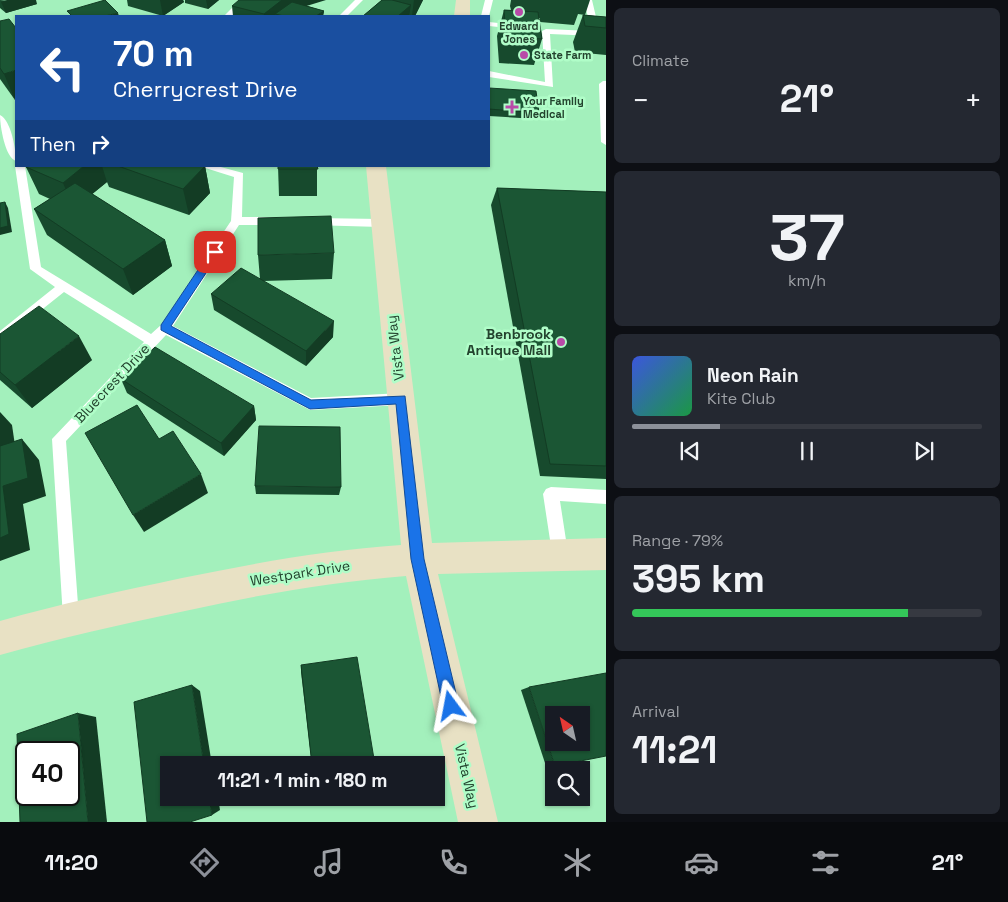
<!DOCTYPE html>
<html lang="en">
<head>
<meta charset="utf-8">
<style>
  :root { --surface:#171b24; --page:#242831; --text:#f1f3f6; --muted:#9ea1a6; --line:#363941; --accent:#8c9099 }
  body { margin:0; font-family:"Space Grotesk",sans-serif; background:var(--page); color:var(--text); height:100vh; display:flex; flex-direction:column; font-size:19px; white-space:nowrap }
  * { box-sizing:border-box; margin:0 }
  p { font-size:16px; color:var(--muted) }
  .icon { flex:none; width:28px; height:28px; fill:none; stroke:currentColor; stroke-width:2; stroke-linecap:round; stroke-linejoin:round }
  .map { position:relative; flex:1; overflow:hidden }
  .drawer { display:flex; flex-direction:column; gap:8px; padding:8px; background:#0d0f14; width:402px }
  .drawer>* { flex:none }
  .top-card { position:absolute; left:15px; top:15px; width:475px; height:152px; border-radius:0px; box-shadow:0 1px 4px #0004; background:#1a4fa0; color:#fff; overflow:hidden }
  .needle { width:32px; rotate:326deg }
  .controls { position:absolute; left:545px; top:706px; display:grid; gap:10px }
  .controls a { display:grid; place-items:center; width:45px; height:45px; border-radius:0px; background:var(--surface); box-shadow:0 1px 4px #0004; font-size:25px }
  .speed { position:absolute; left:15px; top:741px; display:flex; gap:10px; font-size:25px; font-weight:700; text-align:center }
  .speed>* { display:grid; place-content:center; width:65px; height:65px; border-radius:50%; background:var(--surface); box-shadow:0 1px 4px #0004; line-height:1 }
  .speed .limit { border:2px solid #111; border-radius:8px; background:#fff; color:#111 }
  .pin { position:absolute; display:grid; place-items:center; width:42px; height:42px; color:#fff; margin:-21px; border-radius:10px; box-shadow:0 2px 8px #0006 }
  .me { position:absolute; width:55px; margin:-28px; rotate:347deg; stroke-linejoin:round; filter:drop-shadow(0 0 4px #0008) }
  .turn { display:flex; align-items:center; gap:18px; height:105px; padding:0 15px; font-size:22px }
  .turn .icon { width:65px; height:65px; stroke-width:2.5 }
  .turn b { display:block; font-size:35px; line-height:42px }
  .then { display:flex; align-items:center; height:48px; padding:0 15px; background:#0003; gap:10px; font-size:19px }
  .big { font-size:38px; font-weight:700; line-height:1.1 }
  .drawer .tile { flex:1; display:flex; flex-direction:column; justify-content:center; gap:8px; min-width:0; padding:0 18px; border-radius:8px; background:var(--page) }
  .drawer .dial { align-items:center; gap:0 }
  .dial b { font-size:65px; line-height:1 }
  .song { display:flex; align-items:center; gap:15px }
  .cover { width:60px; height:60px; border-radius:8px; background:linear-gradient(135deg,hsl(230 70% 55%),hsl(140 70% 35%)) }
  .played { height:5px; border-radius:2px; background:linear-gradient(90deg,var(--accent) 25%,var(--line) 25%) }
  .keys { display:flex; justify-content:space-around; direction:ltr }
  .heat { display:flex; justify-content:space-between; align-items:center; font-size:28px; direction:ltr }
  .charge { height:8px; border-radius:4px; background:linear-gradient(90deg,#34c759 79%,var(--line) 0) }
  .trip { position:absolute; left:160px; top:756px; width:285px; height:50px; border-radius:0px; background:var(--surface); box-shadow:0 1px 4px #0004; font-weight:700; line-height:50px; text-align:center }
  .tab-bar { display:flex; height:80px; justify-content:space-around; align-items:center; background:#090b0e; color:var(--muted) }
  .tab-bar .icon { width:35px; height:35px }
  .tab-bar .current { color:var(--accent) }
  .tab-bar b { font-size:22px; color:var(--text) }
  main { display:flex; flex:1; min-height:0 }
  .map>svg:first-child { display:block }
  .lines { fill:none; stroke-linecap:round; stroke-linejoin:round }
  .lane { fill:#fff; fill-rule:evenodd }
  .secondary { fill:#e8e1c4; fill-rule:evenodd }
  .wall { fill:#174a2d }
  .shaded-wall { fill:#133c24 }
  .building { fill:#1b5634; stroke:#133c24; fill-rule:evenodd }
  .route { fill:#1a73e8; stroke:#114b97 }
  .poi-dot { fill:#b94aa8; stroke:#b0fdc8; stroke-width:2 }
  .labels { text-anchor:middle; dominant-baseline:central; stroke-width:5; stroke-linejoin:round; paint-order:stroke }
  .far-poi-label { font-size:11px; font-weight:bold; fill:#23432e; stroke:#b0fdc8; text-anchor:start }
  .poi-label { font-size:14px; font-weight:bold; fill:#23432e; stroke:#b0fdc8; text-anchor:end }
  .street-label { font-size:14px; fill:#23432e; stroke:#b0fdc8 }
</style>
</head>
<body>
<main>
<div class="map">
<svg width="606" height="822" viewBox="0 0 606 822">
  <rect width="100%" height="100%" fill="#a3f0bc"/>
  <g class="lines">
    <!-- lane -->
    <g class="lane">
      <polygon points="240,0 248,0 232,16 224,16"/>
      <polygon points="355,0 363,0 347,16 339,16"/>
      <polygon points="485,0 493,0 489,16 481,16"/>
      <polygon points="584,0 592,0 600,34 596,36 550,34 553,87 489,77 489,71 545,82 542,31 546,29 591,31"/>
      <polygon points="489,22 518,25 522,27 518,29 489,26"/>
      <polygon points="603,81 606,81 606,145 601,142 599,84"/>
      <path d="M0,115C11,120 16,150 16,161C5,158 0,126 0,115Z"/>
      <polygon points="16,164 16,166 25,166 41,267 151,334 161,325 231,221 234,177 199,166 217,166 243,173 242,217 275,217 280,221 275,225 239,225 173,326 311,398 401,393 406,395 408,399 406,403 401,405 310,410 166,335 66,441 79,618 77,624 71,626 65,624 63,618 52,439 144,342 64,292 0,343 0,331 55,287 30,269 15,166"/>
      <polygon points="314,218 381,219 386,223 381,227 310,225 310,219"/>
      <polygon points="551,487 606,490 606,504 560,501 568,553 566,559 560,561 554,559 552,553 543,494 546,489"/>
    </g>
    <!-- secondary -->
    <g class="secondary">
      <polygon points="456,0 470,0 470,16 454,16"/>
      <path d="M366,166H386L432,543L606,538V570L438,574L498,822H458L406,576C330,582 258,595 185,611C122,624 61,638 0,655V621C60,604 121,591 182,578C255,563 326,550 401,545Z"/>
    </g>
  </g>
  <!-- wall -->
  <g class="wall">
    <polygon points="0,0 37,4 6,13 0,8"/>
    <polygon points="127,0 183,0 184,2 163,16 128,6"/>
    <polygon points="185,0 219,0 208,9 185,3"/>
    <polygon points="382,0 423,0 415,16 363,16"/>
    <polygon points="511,0 590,0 585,15 578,14 574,25 540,22 540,18 539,18 542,39 534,65 499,63 497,36 504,10 511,10 510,6"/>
    <polygon points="232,6 307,6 324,11 323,16 233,16"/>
    <polygon points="583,15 606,17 606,55 575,52 573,42"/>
    <polygon points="0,21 15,100 0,79"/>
    <polygon points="489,88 539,113 537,119 489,116"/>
    <polygon points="28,166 205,166 210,193 189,215 109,187 107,182 92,194 165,240 172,266 133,295 47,235 34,209 50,199 39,194 26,167"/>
    <polygon points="278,166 317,166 317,196 279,196"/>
    <polygon points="497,188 606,192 606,479 540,476 491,205"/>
    <polygon points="334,253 332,279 263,281 333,337 306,366 214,310 211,294 260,279 258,255"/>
    <polygon points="0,334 92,360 32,408 0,380"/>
    <polygon points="121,379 254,406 256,420 224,456 127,393"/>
    <polygon points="255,486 341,487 339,495 256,494"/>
    <polygon points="301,665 375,765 312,765 301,672"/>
    <polygon points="529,687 555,766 546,766 521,690"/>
  </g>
  <!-- shaded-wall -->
  <g class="shaded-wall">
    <polygon points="7,0 36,0 37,4 6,13 1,2"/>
    <polygon points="160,0 183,0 184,2 163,16"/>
    <polygon points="206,0 219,0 208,9"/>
    <polygon points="277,0 326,0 287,12 275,14 275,16 264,16 264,14"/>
    <polygon points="414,0 423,0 415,16 412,16"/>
    <polygon points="411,5 409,16 398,16"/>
    <polygon points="324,11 323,16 316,16"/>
    <polygon points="118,13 119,16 105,16"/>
    <polygon points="16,70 16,100 15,100 4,74"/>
    <polygon points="84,166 102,166 107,182 74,209 63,183"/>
    <polygon points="205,166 210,193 189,215 183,189"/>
    <polygon points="5,202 8,208 12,232 0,235 0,228"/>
    <polygon points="165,240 172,266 133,295 123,269"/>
    <polygon points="334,321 333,337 306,366 306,351"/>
    <polygon points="79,336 92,360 32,408 15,385"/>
    <polygon points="254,406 256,420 224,456 221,443"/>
    <polygon points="0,412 12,425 18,466 0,447"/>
    <polygon points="22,439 39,460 46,496 23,504 30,550 0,561 0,538 3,486"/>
    <polygon points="201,474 208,493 144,532 133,515"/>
    <polygon points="192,685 200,691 212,765 204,765"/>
    <polygon points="78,713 96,717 107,822 88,822"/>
    <polygon points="209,798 218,798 220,810 212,815"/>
  </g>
  <!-- building -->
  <g class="building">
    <polygon points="105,0 118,13 105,16 72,16 67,11"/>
    <polygon points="239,0 282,0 264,14 232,6"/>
    <polygon points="382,0 392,0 411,5 398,16 363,16"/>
    <polygon points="292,2 324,11 316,16 284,16 275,14"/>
    <polygon points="504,10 538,12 542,39 506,36"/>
    <polygon points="583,15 606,17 606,28 585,26"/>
    <polygon points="9,19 16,28 16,70 4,74 0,68 0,21"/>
    <polygon points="489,88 536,91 539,113 489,109"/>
    <polygon points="28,166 84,166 63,183 26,167"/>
    <polygon points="118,166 205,166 183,189"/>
    <polygon points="278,166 317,166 318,169 278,169"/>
    <polygon points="75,183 165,240 123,269 34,209"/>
    <polygon points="497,188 606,192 606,466 550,464"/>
    <polygon points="5,202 8,226 0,228 0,203"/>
    <polygon points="331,216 334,253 258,255 258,218"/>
    <polygon points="241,268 334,321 306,351 211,294"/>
    <polygon points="39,306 79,336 15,385 0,372 0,334"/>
    <polygon points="155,347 254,406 221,443 121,379"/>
    <polygon points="137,405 159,439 173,431 201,474 133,515 85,433"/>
    <polygon points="259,426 340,427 341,487 255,486"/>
    <polygon points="22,439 28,478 3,486 9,534 0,538 0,446"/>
    <polygon points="357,657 375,765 312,765 301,665"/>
    <path d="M606,673V756L555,766L529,687ZM554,715H581V742H554Z"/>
    <polygon points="192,685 204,765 169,765 169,798 209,798 212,815 190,822 147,822 134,702"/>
    <path d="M78,713L88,822H20L17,734ZM26,752H69V795H26Z"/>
  </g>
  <!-- route -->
  <polygon class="route" points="215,248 220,252 171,326 311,400 405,396 424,559 459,706 456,711 451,713 446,711 443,706 411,559 396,404 310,409 161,330 161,325 212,249"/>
  <!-- markers -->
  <g class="poi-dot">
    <circle cx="519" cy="12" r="5"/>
    <circle cx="524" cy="55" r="5"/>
    <path d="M509.5 99.5h5v5h5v5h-5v5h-5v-5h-5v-5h5z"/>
    <circle cx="561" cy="342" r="5"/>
  </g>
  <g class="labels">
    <!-- far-poi labels -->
    <g class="far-poi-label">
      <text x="519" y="26" text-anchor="middle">Edward<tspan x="519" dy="13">Jones</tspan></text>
      <text x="534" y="55">State Farm</text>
      <text x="523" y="101">Your Family<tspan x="523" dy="13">Medical</tspan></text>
    </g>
    <!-- poi labels -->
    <g class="poi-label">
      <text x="551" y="334">Benbrook<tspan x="551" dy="16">Antique Mall</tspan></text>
    </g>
    <!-- street labels -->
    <g class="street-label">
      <text transform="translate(395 348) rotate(-97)">Vista Way</text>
      <text transform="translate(112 383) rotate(-47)">Bluecrest Drive</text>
      <text transform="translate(300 573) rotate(-9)">Westpark Drive</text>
      <text transform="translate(467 776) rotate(77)">Vista Way</text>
    </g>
  </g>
</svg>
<div class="controls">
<a><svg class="needle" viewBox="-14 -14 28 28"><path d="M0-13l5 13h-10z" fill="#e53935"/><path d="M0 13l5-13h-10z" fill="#9ea1a6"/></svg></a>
<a><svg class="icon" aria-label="search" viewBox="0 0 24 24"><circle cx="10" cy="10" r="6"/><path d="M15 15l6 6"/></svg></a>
</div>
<div class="speed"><div class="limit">40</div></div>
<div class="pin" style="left:215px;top:252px;background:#d93025"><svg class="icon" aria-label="arrive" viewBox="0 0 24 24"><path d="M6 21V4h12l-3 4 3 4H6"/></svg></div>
<svg class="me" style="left:451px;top:706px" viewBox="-20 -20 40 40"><path d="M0-17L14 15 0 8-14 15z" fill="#1a73e8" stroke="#fff" stroke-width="4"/></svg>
<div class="trip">11:21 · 1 min · 180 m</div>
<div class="top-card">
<div class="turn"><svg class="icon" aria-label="left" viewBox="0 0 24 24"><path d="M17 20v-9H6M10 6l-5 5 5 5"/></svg><div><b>70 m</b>Cherrycrest Drive</div></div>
<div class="then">Then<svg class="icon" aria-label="right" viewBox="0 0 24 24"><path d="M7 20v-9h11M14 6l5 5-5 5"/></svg></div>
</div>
</div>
<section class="drawer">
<div class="tile"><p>Climate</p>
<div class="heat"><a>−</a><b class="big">21°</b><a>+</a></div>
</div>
<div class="tile dial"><b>37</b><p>km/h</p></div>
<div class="tile">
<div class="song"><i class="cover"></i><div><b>Neon Rain</b><p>Kite Club</p></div></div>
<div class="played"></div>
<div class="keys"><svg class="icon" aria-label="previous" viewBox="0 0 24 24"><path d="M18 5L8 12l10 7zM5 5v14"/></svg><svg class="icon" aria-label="pause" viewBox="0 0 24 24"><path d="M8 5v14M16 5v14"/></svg><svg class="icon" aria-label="next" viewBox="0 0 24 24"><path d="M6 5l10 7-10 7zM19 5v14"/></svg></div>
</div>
<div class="tile"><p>Range · 79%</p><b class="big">395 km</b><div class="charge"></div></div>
<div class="tile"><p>Arrival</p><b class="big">11:21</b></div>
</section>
</main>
<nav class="tab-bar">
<b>11:20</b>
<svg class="icon current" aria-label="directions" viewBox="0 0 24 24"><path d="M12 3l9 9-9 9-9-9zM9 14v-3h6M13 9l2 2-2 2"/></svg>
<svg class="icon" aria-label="music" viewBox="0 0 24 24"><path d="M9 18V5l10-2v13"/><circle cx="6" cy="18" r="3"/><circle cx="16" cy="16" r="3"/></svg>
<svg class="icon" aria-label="phone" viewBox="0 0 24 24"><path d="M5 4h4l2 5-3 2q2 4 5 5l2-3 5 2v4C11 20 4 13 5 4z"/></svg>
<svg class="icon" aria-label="climate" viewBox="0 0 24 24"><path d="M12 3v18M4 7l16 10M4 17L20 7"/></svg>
<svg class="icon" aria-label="car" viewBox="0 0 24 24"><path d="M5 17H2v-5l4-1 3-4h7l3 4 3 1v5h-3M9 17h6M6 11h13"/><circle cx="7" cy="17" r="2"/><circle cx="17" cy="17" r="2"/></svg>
<svg class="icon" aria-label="filters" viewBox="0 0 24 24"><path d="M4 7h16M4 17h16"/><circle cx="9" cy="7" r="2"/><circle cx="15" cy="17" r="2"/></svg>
<b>21°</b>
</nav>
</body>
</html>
